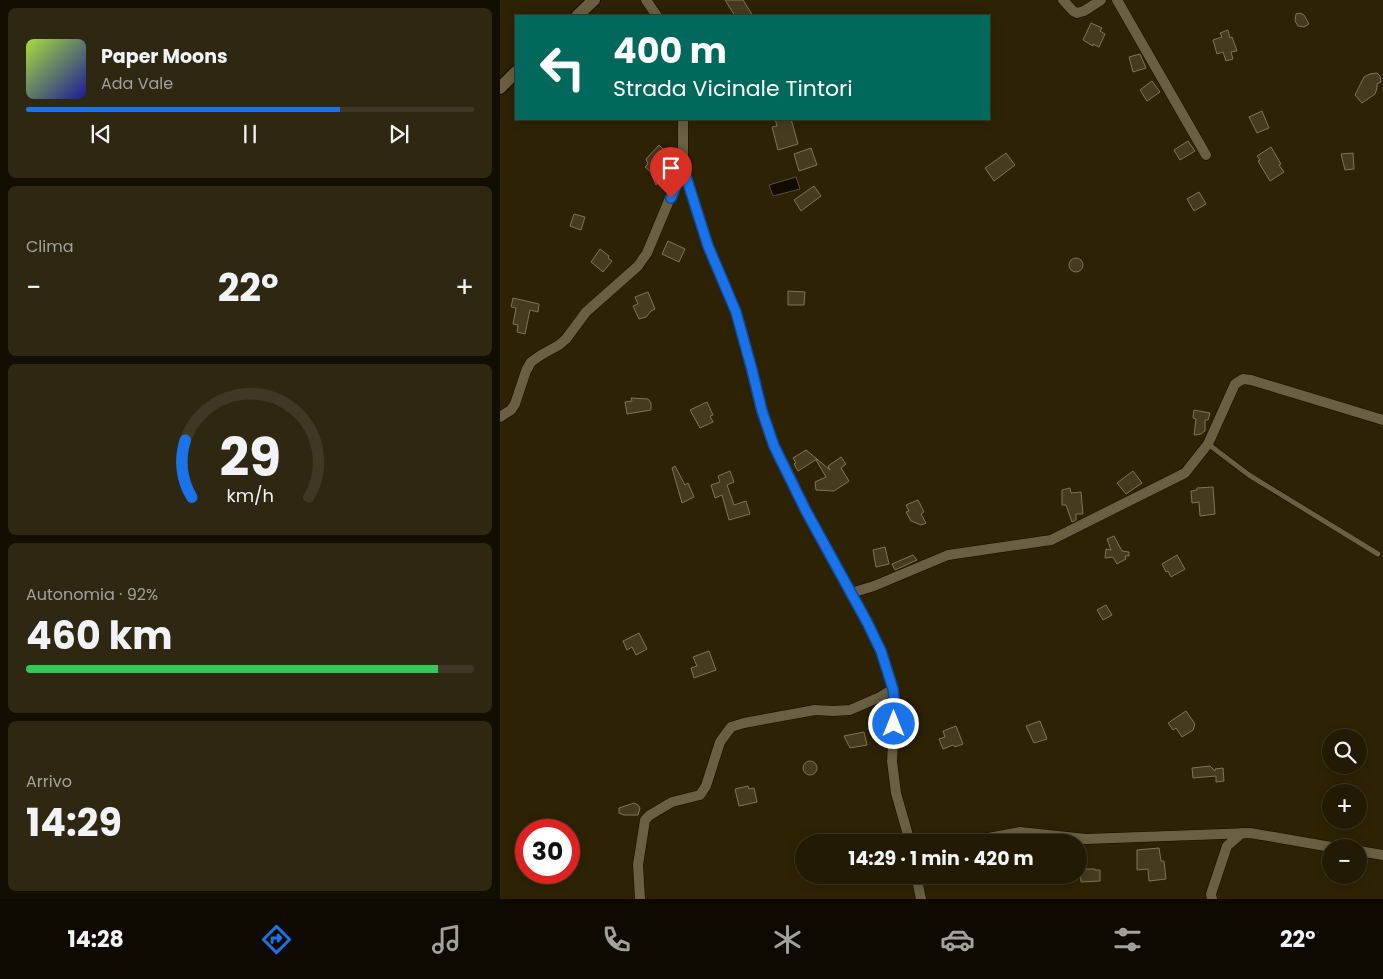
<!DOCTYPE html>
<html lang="it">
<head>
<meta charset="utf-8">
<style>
  :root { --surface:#221a03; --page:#2e2712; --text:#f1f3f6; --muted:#a2a19a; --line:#3f3825; --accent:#1a73e8 }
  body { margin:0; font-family:Poppins,sans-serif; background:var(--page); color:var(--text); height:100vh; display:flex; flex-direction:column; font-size:19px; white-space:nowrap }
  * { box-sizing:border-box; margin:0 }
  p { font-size:16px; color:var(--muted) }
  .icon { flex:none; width:28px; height:28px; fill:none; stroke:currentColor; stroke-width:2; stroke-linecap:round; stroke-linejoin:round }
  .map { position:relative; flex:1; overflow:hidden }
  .drawer { display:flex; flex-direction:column; gap:8px; padding:8px; background:#130e02; width:500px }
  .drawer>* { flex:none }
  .top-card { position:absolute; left:15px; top:15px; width:475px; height:105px; border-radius:0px; box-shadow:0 2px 12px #0003,0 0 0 1px var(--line); background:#00695c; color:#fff; overflow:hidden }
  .controls { position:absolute; left:822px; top:729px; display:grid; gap:10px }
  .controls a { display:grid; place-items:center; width:45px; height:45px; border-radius:50%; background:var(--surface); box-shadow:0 2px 12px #0003,0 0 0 1px var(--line); font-size:25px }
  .speed { position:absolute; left:15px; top:819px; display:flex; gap:10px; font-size:25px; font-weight:700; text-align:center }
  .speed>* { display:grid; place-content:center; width:65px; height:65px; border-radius:50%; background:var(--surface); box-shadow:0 2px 12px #0003,0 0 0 1px var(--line); line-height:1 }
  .speed .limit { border:8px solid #d22; background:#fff; color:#111 }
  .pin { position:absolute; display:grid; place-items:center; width:42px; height:42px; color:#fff; margin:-51px -21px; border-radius:50% 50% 50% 0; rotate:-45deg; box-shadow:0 0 5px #0007 }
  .pin .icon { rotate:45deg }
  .me { position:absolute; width:55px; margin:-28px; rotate:0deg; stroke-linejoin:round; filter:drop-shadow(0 0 4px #0008) }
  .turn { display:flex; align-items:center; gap:18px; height:105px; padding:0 15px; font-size:22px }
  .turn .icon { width:65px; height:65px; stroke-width:2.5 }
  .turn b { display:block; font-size:35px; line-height:42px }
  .big { font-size:38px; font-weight:700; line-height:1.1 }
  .drawer .card { flex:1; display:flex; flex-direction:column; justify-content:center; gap:8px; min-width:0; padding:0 18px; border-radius:8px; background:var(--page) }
  .drawer .dial { align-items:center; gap:0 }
  .dial svg { height:130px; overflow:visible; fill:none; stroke:var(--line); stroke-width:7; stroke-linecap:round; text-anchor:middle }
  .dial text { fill:var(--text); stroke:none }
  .song { display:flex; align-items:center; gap:15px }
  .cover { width:60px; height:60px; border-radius:8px; background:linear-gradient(135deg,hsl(80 70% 55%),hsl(240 70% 35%)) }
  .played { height:5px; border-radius:2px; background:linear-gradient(90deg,var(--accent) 70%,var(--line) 70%) }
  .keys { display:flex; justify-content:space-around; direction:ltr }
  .heat { display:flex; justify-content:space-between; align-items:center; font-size:28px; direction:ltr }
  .charge { height:8px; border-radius:4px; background:linear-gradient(90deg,#34c759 92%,var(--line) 0) }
  .trip { position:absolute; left:295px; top:834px; width:292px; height:50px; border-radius:25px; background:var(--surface); box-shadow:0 2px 12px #0003,0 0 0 1px var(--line); font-weight:700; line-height:50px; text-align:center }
  .menu { display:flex; height:80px; justify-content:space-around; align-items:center; background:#0e0a01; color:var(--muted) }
  .menu .icon { width:35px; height:35px }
  .menu .selected { color:var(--accent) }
  .menu b { font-size:22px; color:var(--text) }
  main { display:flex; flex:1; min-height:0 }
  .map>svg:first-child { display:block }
  .water { fill:#120b00; stroke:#564e42 }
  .building { fill:#463b1d; stroke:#807455 }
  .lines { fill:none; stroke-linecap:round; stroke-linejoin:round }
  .service-casing { stroke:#130b00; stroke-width:6 }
  .minor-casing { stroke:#130b00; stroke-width:11 }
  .secondary-casing { stroke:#130b00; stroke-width:14 }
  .service { stroke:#6a5f40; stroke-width:5 }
  .minor { stroke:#6a5f40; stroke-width:10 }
  .secondary { stroke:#6a5f40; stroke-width:12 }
  .route-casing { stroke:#114b97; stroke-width:12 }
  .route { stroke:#1a73e8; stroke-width:9 }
</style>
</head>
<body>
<main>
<section class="drawer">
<div class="card">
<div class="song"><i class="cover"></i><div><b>Paper Moons</b><p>Ada Vale</p></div></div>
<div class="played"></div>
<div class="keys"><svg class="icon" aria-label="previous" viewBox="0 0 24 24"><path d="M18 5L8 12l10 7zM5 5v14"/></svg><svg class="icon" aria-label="pause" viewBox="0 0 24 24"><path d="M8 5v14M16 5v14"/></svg><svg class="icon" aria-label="next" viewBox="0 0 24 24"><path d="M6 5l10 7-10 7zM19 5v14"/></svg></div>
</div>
<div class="card"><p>Clima</p>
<div class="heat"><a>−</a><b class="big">22°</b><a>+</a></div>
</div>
<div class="card dial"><svg viewBox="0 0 100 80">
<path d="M14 69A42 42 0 1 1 86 69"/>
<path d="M14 69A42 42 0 0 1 10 34" stroke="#1a73e8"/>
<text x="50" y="56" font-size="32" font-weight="700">29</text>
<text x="50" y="72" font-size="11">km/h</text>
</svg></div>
<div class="card"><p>Autonomia · 92%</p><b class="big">460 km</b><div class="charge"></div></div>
<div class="card"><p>Arrivo</p><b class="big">14:29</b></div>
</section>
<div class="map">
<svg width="883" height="899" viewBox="0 0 883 899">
  <rect width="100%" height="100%" fill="#2d2204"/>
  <!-- water -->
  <polygon class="water" points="296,177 300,189 273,196 269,185"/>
  <!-- building -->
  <g class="building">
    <polygon points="225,0 243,0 253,16 235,16"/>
    <polygon points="800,13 804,15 809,24 804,27 798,26 795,21 796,14"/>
    <polygon points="591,23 602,28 600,31 605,34 599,47 593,44 593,46 583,40"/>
    <polygon points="728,30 730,38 732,37 737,51 731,52 733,59 726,61 723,52 717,54 713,40 722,37 720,33"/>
    <polygon points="640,54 646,68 633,72 629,57"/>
    <polygon points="877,73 880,76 881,82 877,84 877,88 875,94 862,103 855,95 864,77 870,74"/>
    <polygon points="652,81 660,92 647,101 640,90"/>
    <polygon points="762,111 769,128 757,133 749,117"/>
    <polygon points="275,119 291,119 298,144 278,150 272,127 277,126"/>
    <polygon points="688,141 695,151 680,160 674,150"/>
    <polygon points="159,145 168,154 166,156 169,160 168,162 175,169 170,180 161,177 156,185 150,171 145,167 148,164 146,159"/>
    <polygon points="771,147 781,164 779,165 784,172 770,181 758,161 760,160 757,156"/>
    <polygon points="311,148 317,165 299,171 294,154"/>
    <polygon points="506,153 515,165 494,181 485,168"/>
    <polygon points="853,153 854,169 845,170 841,154"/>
    <polygon points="314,186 321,196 301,211 294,200"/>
    <polygon points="699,192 706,204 694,211 687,199"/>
    <polygon points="74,214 85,217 81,230 70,226"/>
    <polygon points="168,241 185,249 179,262 162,254"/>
    <polygon points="100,249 109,256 108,258 112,261 103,272 91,262"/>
    <circle cx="576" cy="265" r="7"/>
    <polygon points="288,291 305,292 304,305 288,305"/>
    <polygon points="148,292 155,309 151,311 146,317 139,319 133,306 138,304 135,297"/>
    <polygon points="13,298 39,304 38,312 30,310 25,334 17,332 18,325 13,324 16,308 11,307"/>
    <polygon points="131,398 148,399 151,403 151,410 127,414 125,402 132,401"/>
    <polygon points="207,402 213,415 210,416 213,422 200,428 190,410"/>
    <polygon points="694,410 710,413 708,420 705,420 705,431 701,434 694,435 696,419 693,418"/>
    <polygon points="306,450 317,459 298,471 294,464 296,463 293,458"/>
    <polygon points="341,457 346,464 341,468 349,481 334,491 316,490 315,482 326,477 316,460 317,459 330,470 328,466"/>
    <polygon points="175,466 185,485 188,483 194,497 182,503 172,468"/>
    <polygon points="230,471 234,482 227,485 234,505 246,501 250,514 229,520 222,495 215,498 211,485 220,482 218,476"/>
    <polygon points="633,471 642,483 626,494 617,483"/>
    <polygon points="713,487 715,514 700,516 699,502 692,503 691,491 697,490 697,488"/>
    <polygon points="570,488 571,493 581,492 583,514 576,514 576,520 572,522 566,505 562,505 562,490"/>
    <polygon points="418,500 424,512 421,514 426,523 421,525 411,521 406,512 409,511 406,505"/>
    <polygon points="614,536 622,551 629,552 629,556 625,556 626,559 617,564 613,557 605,558 606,549 611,550 607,539"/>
    <polygon points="385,547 389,564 376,567 373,550"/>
    <polygon points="413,555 417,560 395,570 392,564"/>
    <polygon points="677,555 685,569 671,577 668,571 666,572 662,564"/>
    <polygon points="606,605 612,615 603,620 597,610"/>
    <polygon points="139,633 147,649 136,655 132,647 127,650 123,641"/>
    <polygon points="209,651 216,670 194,678 191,668 197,666 193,657"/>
    <polygon points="686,711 695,724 693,730 682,737 676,728 673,730 668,723"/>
    <polygon points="540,721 547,739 534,743 526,726"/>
    <polygon points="456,726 463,744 455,747 453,745 443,749 439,739 445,737 443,731"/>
    <polygon points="364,732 367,745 350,748 344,736"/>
    <circle cx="310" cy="768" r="7"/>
    <polygon points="710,766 715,771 715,769 723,768 724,781 716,782 716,776 693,778 692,768"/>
    <polygon points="248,786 249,789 254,788 257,802 239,806 235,789"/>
    <polygon points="134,803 138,805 140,808 138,815 124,815 119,813 119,808"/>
    <polygon points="659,848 661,861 664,861 666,879 649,881 648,869 637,870 637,850"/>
    <polygon points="580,869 595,869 595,870 600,870 600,881 581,882"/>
  </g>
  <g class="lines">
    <defs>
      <polyline id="service" points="708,444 749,475 878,554"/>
      <g id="minor">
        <polyline points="146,0 157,16"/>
        <polyline points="563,0 573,11 577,13 584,11 601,0"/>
        <polyline points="617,0 706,155"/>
        <polyline points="183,119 183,167 208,246 236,313 252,370 262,411 274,446 306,511 360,608 381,651 393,689 395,706 392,761 396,793 410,842"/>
        <polyline points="0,417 11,410 15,404 26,371 31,362 41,355 59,345 66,339 86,312 138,266 147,253 183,167"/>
        <polyline points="351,593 374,586 448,555 551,540 685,473 708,444 735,384 743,379 751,380 883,420"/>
        <polyline points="410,842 472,841 520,832 586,839 750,833 837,848"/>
        <polyline points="859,851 883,855"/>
        <polyline points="416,875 421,899"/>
        <polyline points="140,899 138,865 145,820 150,815 172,802 200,795 206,786 220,742 231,727 244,723 315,710 333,711 350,710 380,697 393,689"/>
        <polyline points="712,899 711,894 727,846 742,833"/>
      </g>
      <g id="secondary">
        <polyline points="77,16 94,0"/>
        <polyline points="0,88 16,72"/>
      </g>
    </defs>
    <!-- service casing -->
    <use href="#service" class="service-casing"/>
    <!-- minor casing -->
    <use href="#minor" class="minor-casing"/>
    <!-- secondary casing -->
    <use href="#secondary" class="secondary-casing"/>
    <!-- service -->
    <use href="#service" class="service"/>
    <!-- minor -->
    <use href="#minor" class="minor"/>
    <!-- secondary -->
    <use href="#secondary" class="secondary"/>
  </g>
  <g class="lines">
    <defs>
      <polyline id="route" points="171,198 183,167 208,246 236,312 252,370 262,411 274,446 306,511 367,622 381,651 393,689 395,706 394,724"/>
    </defs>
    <!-- route casing -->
    <use href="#route" class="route-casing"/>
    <!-- route -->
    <use href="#route" class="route"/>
  </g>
</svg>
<div class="controls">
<a><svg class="icon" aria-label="search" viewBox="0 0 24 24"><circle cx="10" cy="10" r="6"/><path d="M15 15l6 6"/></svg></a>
<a>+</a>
<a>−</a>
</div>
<div class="speed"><div class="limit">30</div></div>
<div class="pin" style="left:171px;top:198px;background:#d93025"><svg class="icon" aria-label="arrive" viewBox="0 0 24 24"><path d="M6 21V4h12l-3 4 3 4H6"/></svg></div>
<svg class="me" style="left:394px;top:724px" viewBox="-20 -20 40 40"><circle r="17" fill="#1a73e8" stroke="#fff" stroke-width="3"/><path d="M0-11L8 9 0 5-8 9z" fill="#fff"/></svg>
<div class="trip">14:29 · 1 min · 420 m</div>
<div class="top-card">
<div class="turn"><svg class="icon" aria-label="left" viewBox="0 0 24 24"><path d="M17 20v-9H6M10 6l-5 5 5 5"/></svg><div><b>400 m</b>Strada Vicinale Tintori</div></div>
</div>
</div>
</main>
<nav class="menu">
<b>14:28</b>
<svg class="icon selected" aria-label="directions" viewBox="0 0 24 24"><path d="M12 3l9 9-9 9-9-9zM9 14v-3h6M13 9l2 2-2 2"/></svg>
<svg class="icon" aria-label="music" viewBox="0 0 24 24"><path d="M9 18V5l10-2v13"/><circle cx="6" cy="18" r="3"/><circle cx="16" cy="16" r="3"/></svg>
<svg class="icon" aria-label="phone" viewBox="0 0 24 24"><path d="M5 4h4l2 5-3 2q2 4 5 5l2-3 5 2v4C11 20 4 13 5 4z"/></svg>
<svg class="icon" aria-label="climate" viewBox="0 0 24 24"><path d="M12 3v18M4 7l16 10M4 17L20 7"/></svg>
<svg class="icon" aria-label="car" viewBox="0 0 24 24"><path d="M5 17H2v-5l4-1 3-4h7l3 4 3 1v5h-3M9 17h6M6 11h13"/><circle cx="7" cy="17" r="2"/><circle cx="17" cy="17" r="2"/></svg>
<svg class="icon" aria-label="filters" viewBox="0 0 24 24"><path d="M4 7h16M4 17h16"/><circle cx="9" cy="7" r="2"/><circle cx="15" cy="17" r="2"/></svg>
<b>22°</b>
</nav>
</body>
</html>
